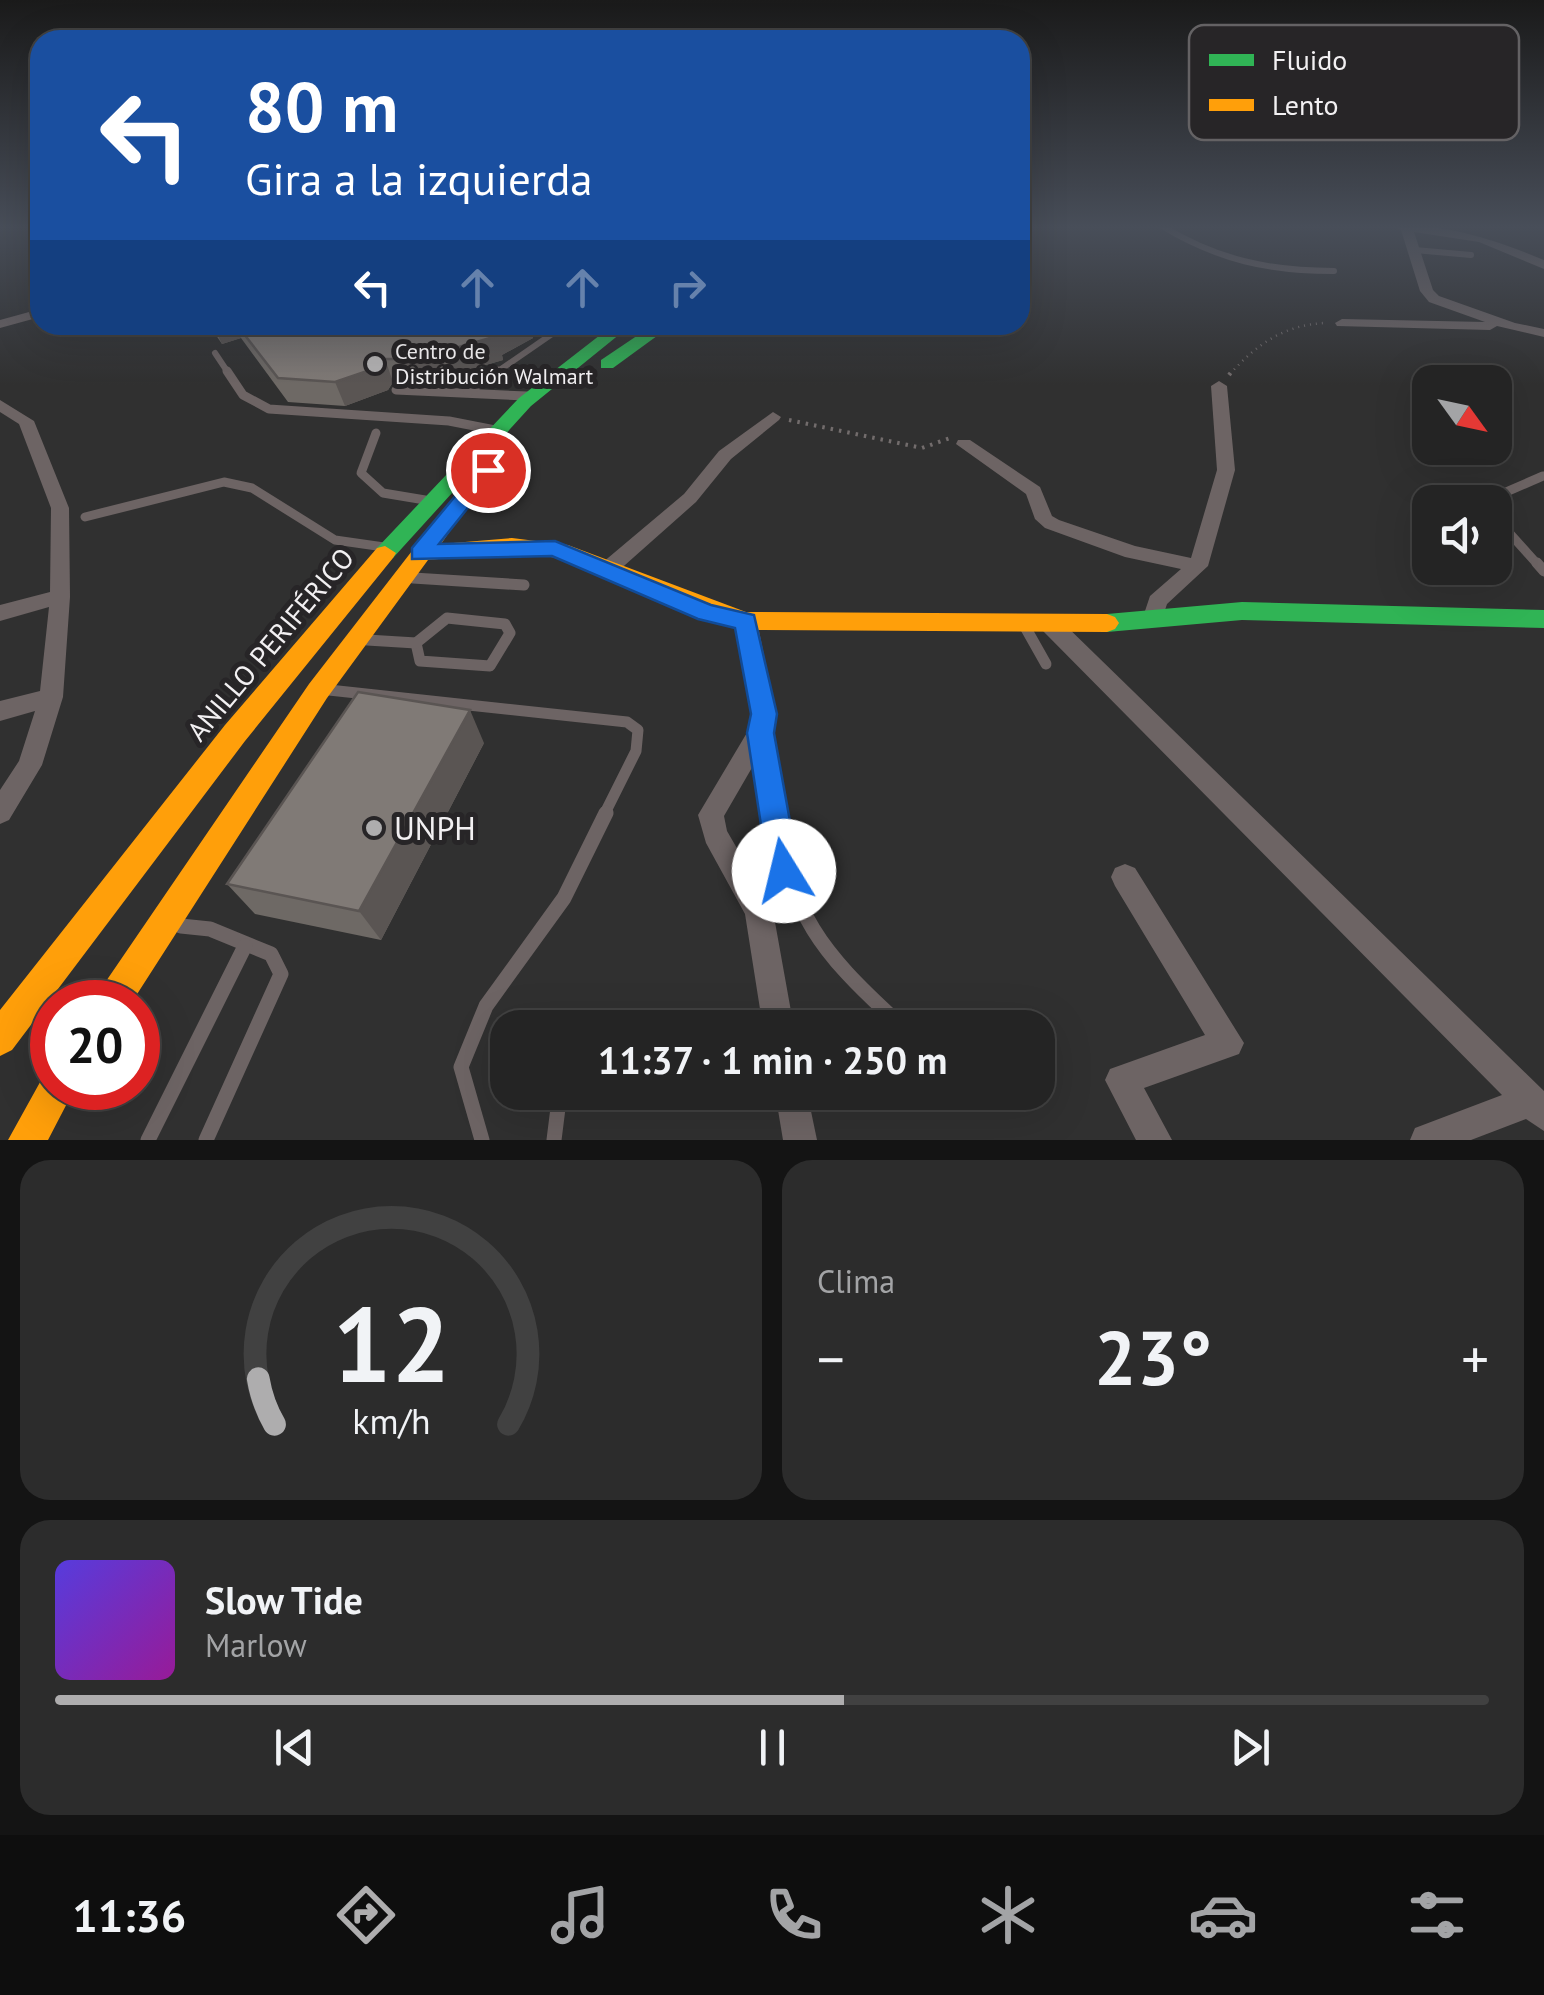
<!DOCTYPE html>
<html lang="es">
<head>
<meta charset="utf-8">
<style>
  :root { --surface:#242424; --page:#2c2c2c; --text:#f1f3f6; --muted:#a3a4a6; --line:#414141; --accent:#aeadae }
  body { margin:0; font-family:"PT Sans",sans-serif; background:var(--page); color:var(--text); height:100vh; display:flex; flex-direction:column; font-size:38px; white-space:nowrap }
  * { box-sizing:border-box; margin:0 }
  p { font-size:32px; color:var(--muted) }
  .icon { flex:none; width:55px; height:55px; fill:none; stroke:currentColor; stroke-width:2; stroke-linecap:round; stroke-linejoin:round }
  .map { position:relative; height:1140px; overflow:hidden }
  .drawer { display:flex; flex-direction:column; gap:20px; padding:20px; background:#141414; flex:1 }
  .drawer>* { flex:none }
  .guide { position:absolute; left:30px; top:30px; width:1000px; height:305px; border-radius:30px; box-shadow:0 10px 40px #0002,0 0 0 2px var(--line); background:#1a4fa0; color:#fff; overflow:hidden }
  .needle { width:65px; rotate:123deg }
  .fabs { position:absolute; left:1412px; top:365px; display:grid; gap:20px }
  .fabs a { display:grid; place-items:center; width:100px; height:100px; border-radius:20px; background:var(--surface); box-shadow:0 10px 40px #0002,0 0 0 2px var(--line); font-size:50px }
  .speed { position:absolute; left:30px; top:980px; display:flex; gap:20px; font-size:50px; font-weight:700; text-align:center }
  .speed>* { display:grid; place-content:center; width:130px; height:130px; border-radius:50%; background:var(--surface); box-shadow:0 10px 40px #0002,0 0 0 2px var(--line); line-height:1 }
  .speed .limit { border:15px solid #d22; background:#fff; color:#111 }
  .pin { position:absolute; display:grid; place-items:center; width:85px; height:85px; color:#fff; margin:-42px; border:5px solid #fff; border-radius:50%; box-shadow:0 2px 10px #0007 }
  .me { position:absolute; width:110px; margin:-55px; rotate:351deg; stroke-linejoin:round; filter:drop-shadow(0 0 8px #0008) }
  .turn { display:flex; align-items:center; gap:35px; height:210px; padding:0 50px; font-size:45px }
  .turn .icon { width:130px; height:130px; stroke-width:2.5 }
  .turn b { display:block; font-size:70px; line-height:85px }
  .lanes { display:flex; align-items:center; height:95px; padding:0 50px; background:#0003; justify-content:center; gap:50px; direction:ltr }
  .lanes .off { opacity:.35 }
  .big { font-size:75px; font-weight:700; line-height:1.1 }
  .drawer .widget { flex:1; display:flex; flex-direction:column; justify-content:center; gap:15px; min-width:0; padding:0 35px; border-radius:30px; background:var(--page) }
  .drawer .dial { align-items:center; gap:0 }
  .dial svg { height:260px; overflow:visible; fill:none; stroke:var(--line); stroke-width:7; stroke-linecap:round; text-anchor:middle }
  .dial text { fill:var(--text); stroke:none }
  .song { display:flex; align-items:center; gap:30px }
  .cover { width:120px; height:120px; border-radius:15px; background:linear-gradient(135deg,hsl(250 70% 55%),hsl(300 70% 35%)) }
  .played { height:10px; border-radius:5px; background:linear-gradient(90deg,var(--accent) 55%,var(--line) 55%) }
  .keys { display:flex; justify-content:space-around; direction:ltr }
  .heat { display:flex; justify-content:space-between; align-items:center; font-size:55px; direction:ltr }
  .drawer .tiles { flex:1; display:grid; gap:20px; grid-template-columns:1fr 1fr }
  .widget:last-child { grid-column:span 2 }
  .trip { position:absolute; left:490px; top:1010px; width:565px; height:100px; border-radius:30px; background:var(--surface); box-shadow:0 10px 40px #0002,0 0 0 2px var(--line); font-weight:700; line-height:100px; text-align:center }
  .menu { display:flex; height:160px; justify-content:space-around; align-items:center; background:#0e0e0e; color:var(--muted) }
  .menu .icon { width:70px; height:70px }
  .menu .on { color:var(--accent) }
  .menu b { font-size:45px; color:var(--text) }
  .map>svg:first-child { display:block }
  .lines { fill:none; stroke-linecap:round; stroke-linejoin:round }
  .path-far1 { stroke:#726c6c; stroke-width:2.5; stroke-dasharray:1 5; stroke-linecap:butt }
  .path { stroke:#726c6c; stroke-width:4; stroke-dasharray:2.5 6; stroke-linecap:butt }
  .lane-far3 { stroke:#6d6464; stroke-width:6 }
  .lane-far2 { stroke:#6d6464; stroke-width:9 }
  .lane-far1 { stroke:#6d6464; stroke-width:11 }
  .lane { stroke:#6d6464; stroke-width:15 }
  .street { fill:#6d6464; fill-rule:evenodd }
  .fast { fill:#30b455; fill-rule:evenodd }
  .slow { fill:#ff9f0a; fill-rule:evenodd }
  .wall { fill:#6e6965 }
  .shaded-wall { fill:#5a5553 }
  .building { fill:#807a76; stroke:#5a5553; stroke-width:2.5 }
  .route { fill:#1a73e8; stroke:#114b97; stroke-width:2.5 }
  .poi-dot { fill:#aeadae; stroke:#272527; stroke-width:4 }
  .labels { text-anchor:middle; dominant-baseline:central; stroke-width:10; stroke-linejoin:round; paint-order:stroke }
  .far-poi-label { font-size:22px; fill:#f2f0f2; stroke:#272527; text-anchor:start }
  .street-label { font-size:28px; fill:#f2f0f2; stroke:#272527 }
  .near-poi-label { font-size:32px; fill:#f2f0f2; stroke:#272527; text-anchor:start }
  .key { fill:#272527; stroke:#646264; stroke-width:2.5 }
  .key-label { font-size:28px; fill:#f2f0f2 }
</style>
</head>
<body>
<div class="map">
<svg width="1544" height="1140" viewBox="0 0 1544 1140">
  <rect width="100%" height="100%" fill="#303030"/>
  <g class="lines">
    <!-- path-far1 -->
    <path class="path-far1" d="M1230,374C1257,344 1284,325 1325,323"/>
    <!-- path -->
    <g class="path">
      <polyline points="1229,375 1232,371"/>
      <polyline points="789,420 922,448 950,438"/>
      <polyline points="302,593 337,556"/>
    </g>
    <!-- lane-far3 -->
    <g class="lane-far3">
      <path d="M1162,226C1218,260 1269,271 1334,271"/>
      <polyline points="1415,250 1471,255"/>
      <polyline points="215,353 229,374"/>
      <polyline points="494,374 565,325"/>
    </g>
    <!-- lane-far2 -->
    <g class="lane-far2">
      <polyline points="227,371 243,395 269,409 449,421 495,430"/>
      <polyline points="396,390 527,396"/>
      <polyline points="468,392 498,371"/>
      <polyline points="376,433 361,473 383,493 425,500"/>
      <polyline points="1469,489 1481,502"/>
      <polyline points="1483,502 1543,476"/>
      <polyline points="85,517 224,482 252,488 335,540 384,547"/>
      <polyline points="1495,517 1539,566"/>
    </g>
    <!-- lane-far1 -->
    <g class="lane-far1">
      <polyline points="1537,563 1544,571"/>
      <polyline points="413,578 524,585"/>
      <polygon points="447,618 505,624 510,633 490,666 420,661 416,643"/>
      <polyline points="1024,625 1046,664"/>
      <polyline points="367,640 416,643"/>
      <polyline points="329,690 627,722 638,730 636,751 604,815"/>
      <polyline points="762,739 776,815"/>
    </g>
    <!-- lane -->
    <g class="lane">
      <path d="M775,813C792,916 820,951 895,1020"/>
      <polyline points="181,926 210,929 271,954 281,974 206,1140"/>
      <polyline points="148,1140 245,946"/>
      <polyline points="482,1140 461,1067 486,1006 564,898 606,813"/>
      <polyline points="554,1140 560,1092"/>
    </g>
    <!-- street -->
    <g class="street">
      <path d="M1392,226C1449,224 1492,239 1544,260V269L1479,242L1414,232L1433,290L1439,296L1515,323L1544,329V337L1497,326L1490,330L1337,326L1335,323L1342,319L1485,322L1429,302L1420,291L1401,230Z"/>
      <polygon points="40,309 40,317 0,328 0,320"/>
      <polygon points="1219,381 1227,386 1235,470 1208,566 1167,604 1161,622 1147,622 1143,617 1150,596 1181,569 1125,557 1045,528 1035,519 1026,494 956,444 958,440 970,440 1040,487 1052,516 1059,520 1135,546 1191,558 1217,470 1211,386"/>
      <polygon points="0,400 34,421 69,508 70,597 63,697 42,765 9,820 0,824 0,790 19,761 35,711 0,721 0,701 40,691 49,607 0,621 0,605 50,592 51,508 19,424 0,412"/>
      <polygon points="773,412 781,417 779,420 731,459 696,502 616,573 602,573 599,568 602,563 684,494 719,451"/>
      <polygon points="746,613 754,615 757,621 776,714 768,740 724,816 727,831 773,911 794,1028 763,1028 745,914 706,843 698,815 748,731 752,714 735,621 738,615"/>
      <polygon points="1051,617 1059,619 1544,1091 1544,1131 1526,1119 1471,1140 1410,1140 1415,1128 1502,1095 1043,631 1040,625 1043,619"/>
      <polygon points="1125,864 1135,868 1244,1043 1239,1054 1144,1088 1172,1140 1136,1140 1105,1080 1110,1069 1205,1035 1115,886 1111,877 1115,868"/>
      <polygon points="775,1092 807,1092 817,1140 783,1140"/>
    </g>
    <!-- fast -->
    <g class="fast">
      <polygon points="613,325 631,325 531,406 393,558 377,558 374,553 377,548 519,398"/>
      <polygon points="653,325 672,325 613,368 601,368 601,360"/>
      <polygon points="1242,602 1544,610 1544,628 1242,620 1107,632 1099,629 1095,623 1099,617 1107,614"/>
    </g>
    <!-- slow -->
    <g class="slow">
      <polygon points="453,505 463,512 441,544 512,538 568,545 746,612 1107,614 1115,617 1119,623 1115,629 1107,632 746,630 686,610 566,559 512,552 428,560 327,698 132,1002 95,1002 100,990 309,684 446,507"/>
      <polygon points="385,546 396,553 393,558 245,741 12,1050 0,1056 0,1010 225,725 377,548"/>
      <polygon points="52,1072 52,1088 75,1088 48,1140 8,1140 44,1075"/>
    </g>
  </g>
  <!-- wall -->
  <g class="wall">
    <polygon points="209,325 327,325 329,327 532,334 533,338 502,355 503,360 451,375 446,369 409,382 393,382 388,390 345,406 288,402 241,338 222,344"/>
    <polygon points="484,743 381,940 255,914 227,884"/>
  </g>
  <!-- shaded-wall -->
  <g class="shaded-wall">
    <polygon points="213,325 235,325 241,338 222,344"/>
    <polygon points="510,325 552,325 532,334 533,338 502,355 503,360 451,375 445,351"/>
    <polygon points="439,346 446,369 409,382 401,359"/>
    <polygon points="385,359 393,382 388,390 345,406 335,382"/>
    <polygon points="470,710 484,743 381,940 359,911"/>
  </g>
  <!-- building -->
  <g class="building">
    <polygon points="237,325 327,325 329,327 337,325 510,325 494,333 497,336 445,351 439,346 401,359 385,359 379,367 335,382 278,378"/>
    <polygon points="358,692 470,710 359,911 227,884"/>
  </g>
  <!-- sky -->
  <linearGradient id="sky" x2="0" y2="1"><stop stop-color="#1a1a1a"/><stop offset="0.59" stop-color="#484e59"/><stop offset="1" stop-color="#484e59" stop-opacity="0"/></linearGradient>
  <rect width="1544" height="385" fill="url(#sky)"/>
  <!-- route -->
  <polygon class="route" points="488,463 498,470 439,544 555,541 711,605 754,615 777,714 774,733 799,871 795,882 784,886 773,882 768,871 747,733 751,714 735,628 698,619 552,556 412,559 412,548 481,465"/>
  <!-- markers -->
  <g class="poi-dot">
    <circle cx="375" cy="364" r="10"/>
    <circle cx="374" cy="828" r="10"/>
  </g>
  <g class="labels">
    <!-- far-poi labels -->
    <g class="far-poi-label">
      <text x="395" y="351">Centro de<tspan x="395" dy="25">Distribución Walmart</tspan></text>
    </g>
    <!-- street labels -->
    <g class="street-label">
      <text transform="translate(270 644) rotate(-50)">ANILLO PERIFÉRICO</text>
    </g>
    <!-- near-poi labels -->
    <g class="near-poi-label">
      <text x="394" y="828">UNPH</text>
    </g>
  </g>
  <!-- legend -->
  <rect x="1189" y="25" width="330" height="115" rx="15" class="key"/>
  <rect x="1209" y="54" width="45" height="12" fill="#30b455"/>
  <rect x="1209" y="99" width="45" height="12" fill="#ff9f0a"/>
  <g class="key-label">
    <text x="1272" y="70">Fluido</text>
    <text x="1272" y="115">Lento</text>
  </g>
</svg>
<div class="fabs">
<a><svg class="needle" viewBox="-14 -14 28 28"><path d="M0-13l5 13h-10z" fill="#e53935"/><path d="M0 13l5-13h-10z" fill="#a3a4a6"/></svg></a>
<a><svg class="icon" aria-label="sound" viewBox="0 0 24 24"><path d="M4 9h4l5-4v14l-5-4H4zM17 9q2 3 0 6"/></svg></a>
</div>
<div class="speed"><div class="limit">20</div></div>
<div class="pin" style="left:488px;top:470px;background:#d93025"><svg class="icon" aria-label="arrive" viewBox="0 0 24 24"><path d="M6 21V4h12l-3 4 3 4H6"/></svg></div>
<svg class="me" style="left:784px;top:871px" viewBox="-20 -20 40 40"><circle r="19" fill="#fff"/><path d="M0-13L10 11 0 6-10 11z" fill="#1a73e8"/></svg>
<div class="trip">11:37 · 1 min · 250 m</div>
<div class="guide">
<div class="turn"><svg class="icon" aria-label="left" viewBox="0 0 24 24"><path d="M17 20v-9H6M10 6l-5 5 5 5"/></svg><div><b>80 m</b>Gira a la izquierda</div></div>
<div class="lanes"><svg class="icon" aria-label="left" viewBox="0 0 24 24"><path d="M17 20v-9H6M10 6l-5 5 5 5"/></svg><svg class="icon off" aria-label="ahead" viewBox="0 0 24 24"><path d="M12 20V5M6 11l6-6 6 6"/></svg><svg class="icon off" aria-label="ahead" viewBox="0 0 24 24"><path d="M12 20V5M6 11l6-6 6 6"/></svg><svg class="icon off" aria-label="right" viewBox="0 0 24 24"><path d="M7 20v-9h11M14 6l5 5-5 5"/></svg></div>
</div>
</div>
<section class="drawer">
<div class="tiles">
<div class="widget dial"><svg viewBox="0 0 100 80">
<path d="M14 69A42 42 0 1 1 86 69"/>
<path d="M14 69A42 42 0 0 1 9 55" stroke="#aeadae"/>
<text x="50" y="56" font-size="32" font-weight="700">12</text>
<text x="50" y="72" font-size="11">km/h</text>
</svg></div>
<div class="widget"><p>Clima</p>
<div class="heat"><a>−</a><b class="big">23°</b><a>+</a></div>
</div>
<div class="widget">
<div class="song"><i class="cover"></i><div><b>Slow Tide</b><p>Marlow</p></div></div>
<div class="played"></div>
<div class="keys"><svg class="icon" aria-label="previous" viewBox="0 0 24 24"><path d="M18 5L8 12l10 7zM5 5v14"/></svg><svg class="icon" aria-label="pause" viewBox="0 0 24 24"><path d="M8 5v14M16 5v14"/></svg><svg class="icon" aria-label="next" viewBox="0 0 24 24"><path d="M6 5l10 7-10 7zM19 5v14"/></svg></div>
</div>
</div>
</section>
<nav class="menu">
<b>11:36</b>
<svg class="icon on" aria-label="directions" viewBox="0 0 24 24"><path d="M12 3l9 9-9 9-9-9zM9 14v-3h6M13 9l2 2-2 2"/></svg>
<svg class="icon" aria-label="music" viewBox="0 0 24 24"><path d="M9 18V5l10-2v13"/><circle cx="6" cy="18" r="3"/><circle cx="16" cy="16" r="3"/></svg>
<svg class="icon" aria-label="phone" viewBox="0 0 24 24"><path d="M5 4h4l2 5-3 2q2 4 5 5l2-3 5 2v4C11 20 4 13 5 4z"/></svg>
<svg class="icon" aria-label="climate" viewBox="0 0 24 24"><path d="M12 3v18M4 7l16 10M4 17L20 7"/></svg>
<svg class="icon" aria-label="car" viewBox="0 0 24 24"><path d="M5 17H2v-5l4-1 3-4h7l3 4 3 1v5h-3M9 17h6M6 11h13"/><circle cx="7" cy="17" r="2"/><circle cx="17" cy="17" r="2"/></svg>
<svg class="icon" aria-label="filters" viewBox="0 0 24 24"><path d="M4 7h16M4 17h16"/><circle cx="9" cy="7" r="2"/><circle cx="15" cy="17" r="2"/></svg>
</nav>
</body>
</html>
